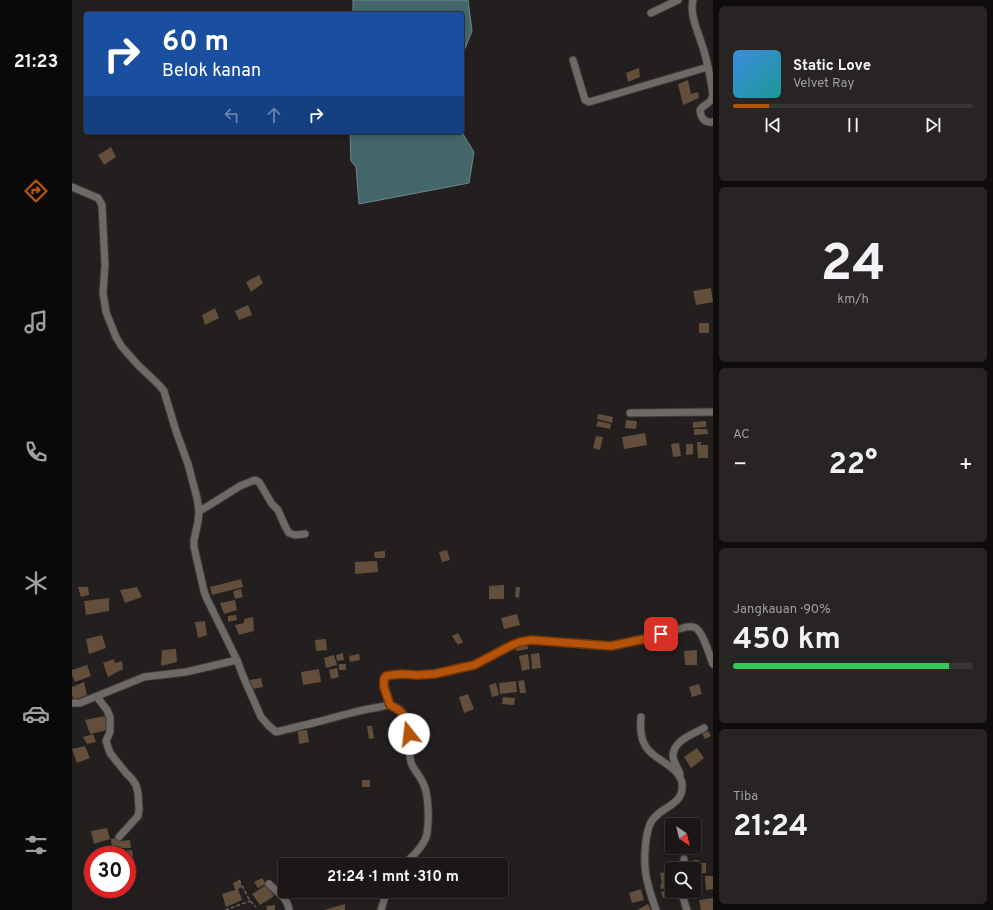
<!DOCTYPE html>
<html lang="id">
<head>
<meta charset="utf-8">
<style>
  :root { --surface:#1a1716; --page:#272423; --text:#f1f3f6; --muted:#9f9fa1; --line:#383635; --accent:#b45309 }
  body { margin:0; font-family:Overpass,sans-serif; background:var(--page); color:var(--text); height:100vh; display:flex; flex-direction:column; font-size:15px; white-space:nowrap }
  * { box-sizing:border-box; margin:0 }
  p { font-size:13px; color:var(--muted) }
  .icon { flex:none; width:22px; height:22px; fill:none; stroke:currentColor; stroke-width:2; stroke-linecap:round; stroke-linejoin:round }
  .map { position:relative; flex:1; overflow:hidden }
  .drawer { display:flex; flex-direction:column; gap:6px; padding:6px; background:#0e0d0c; width:280px }
  .drawer>* { flex:none }
  .hud { position:absolute; left:12px; top:12px; width:380px; height:122px; border-radius:4px; box-shadow:0 2px 6px #0003,0 0 0 1px var(--line); background:#1a4fa0; color:#fff; overflow:hidden }
  .needle { width:26px; rotate:145deg }
  .fabs { position:absolute; left:593px; top:818px; display:grid; gap:8px }
  .fabs a { display:grid; place-items:center; width:36px; height:36px; border-radius:4px; background:var(--surface); box-shadow:0 2px 6px #0003,0 0 0 1px var(--line); font-size:20px }
  .speed { position:absolute; left:12px; top:846px; display:flex; gap:8px; font-size:20px; font-weight:700; text-align:center }
  .speed>* { display:grid; place-content:center; width:52px; height:52px; border-radius:50%; background:var(--surface); box-shadow:0 2px 6px #0003,0 0 0 1px var(--line); line-height:1 }
  .speed .limit { border:6px solid #d22; background:#fff; color:#111 }
  .pin { position:absolute; display:grid; place-items:center; width:34px; height:34px; color:#fff; margin:-17px; border-radius:8px; box-shadow:0 2px 6px #0006 }
  .me { position:absolute; width:44px; margin:-22px; rotate:344deg; stroke-linejoin:round; filter:drop-shadow(0 0 3px #0008) }
  .turn { display:flex; align-items:center; gap:14px; height:84px; padding:0 12px; font-size:18px }
  .turn .icon { width:52px; height:52px; stroke-width:2.5 }
  .turn b { display:block; font-size:28px; line-height:34px }
  .lanes { display:flex; align-items:center; height:38px; padding:0 12px; background:#0003; justify-content:center; gap:20px; direction:ltr }
  .lanes .off { opacity:.35 }
  .big { font-size:30px; font-weight:700; line-height:1.1 }
  .drawer .tile { flex:1; display:flex; flex-direction:column; justify-content:center; gap:6px; min-width:0; padding:0 14px; border-radius:6px; background:var(--page) }
  .drawer .dial { align-items:center; gap:0 }
  .dial b { font-size:52px; line-height:1 }
  .song { display:flex; align-items:center; gap:12px }
  .cover { width:48px; height:48px; border-radius:6px; background:linear-gradient(135deg,hsl(210 70% 55%),hsl(180 70% 35%)) }
  .played { height:4px; border-radius:2px; background:linear-gradient(90deg,var(--accent) 15%,var(--line) 15%) }
  .keys { display:flex; justify-content:space-around; direction:ltr }
  .heat { display:flex; justify-content:space-between; align-items:center; font-size:22px; direction:ltr }
  .charge { height:6px; border-radius:3px; background:linear-gradient(90deg,#34c759 90%,var(--line) 0) }
  .trip { position:absolute; left:206px; top:858px; width:230px; height:40px; border-radius:4px; background:var(--surface); box-shadow:0 2px 6px #0003,0 0 0 1px var(--line); font-weight:700; line-height:40px; text-align:center }
  main { display:flex; flex:1; min-height:0 }
  .tabs { display:flex; flex-direction:column; width:72px; justify-content:space-around; align-items:center; background:#0a0909; color:var(--muted) }
  .tabs .icon { width:28px; height:28px }
  .tabs .selected { color:var(--accent) }
  .tabs b { font-size:18px; color:var(--text) }
  .map>svg:first-child { display:block }
  .water { fill:#42666a; stroke:#6e8689 }
  .building { fill:#624e3a }
  .lines { fill:none; stroke-linecap:round; stroke-linejoin:round }
  .street-casing { stroke:#3b3938; stroke-width:9 }
  .path { stroke:#646160; stroke-width:1.5; stroke-dasharray:4 2; stroke-linecap:butt }
  .street { stroke:#6c6967; stroke-width:7 }
  .route-casing { stroke:#753606; stroke-width:10 }
  .route { stroke:#b45309; stroke-width:7 }
</style>
</head>
<body>
<main>
<nav class="tabs">
<b>21:23</b>
<svg class="icon selected" aria-label="directions" viewBox="0 0 24 24"><path d="M12 3l9 9-9 9-9-9zM9 14v-3h6M13 9l2 2-2 2"/></svg>
<svg class="icon" aria-label="music" viewBox="0 0 24 24"><path d="M9 18V5l10-2v13"/><circle cx="6" cy="18" r="3"/><circle cx="16" cy="16" r="3"/></svg>
<svg class="icon" aria-label="phone" viewBox="0 0 24 24"><path d="M5 4h4l2 5-3 2q2 4 5 5l2-3 5 2v4C11 20 4 13 5 4z"/></svg>
<svg class="icon" aria-label="climate" viewBox="0 0 24 24"><path d="M12 3v18M4 7l16 10M4 17L20 7"/></svg>
<svg class="icon" aria-label="car" viewBox="0 0 24 24"><path d="M5 17H2v-5l4-1 3-4h7l3 4 3 1v5h-3M9 17h6M6 11h13"/><circle cx="7" cy="17" r="2"/><circle cx="17" cy="17" r="2"/></svg>
<svg class="icon" aria-label="filters" viewBox="0 0 24 24"><path d="M4 7h16M4 17h16"/><circle cx="9" cy="7" r="2"/><circle cx="15" cy="17" r="2"/></svg>
</nav>
<div class="map">
<svg width="641" height="910" viewBox="0 0 641 910">
  <rect width="100%" height="100%" fill="#221f1e"/>
  <!-- water -->
  <g class="water">
    <polygon points="281,0 396,0 400,31 390,56 390,14 281,14"/>
    <polygon points="390,104 392,114 391,134 402,152 397,183 287,204 284,167 279,161 278,132 390,132"/>
  </g>
  <!-- building -->
  <g class="building">
    <polygon points="567,68 568,77 556,82 554,73"/>
    <polygon points="616,80 619,94 626,92 627,98 611,105 606,84"/>
    <polygon points="39,147 44,157 32,165 26,155"/>
    <polygon points="187,275 191,283 179,292 174,282"/>
    <polygon points="639,288 641,302 624,305 621,291"/>
    <polygon points="176,305 180,315 167,320 163,311"/>
    <polygon points="143,308 147,318 133,325 130,315"/>
    <rect x="627" y="323" width="10" height="10"/>
    <polygon points="526,414 541,417 540,423 525,419"/>
    <polygon points="554,420 565,421 564,429 553,428"/>
    <polygon points="526,421 539,424 538,429 524,426"/>
    <polygon points="634,421 634,427 621,428 621,422"/>
    <polygon points="622,429 635,429 636,434 622,435"/>
    <polygon points="573,433 575,445 552,449 550,437"/>
    <polygon points="524,436 531,437 528,450 521,448"/>
    <polygon points="625,442 629,442 629,445 636,445 636,458 626,458"/>
    <polygon points="607,443 609,456 601,457 599,444"/>
    <polygon points="614,444 621,444 621,454 614,455"/>
    <polygon points="375,550 378,560 370,562 367,552"/>
    <polygon points="313,551 313,558 303,558 302,552"/>
    <polygon points="305,561 306,572 283,574 283,562"/>
    <polygon points="169,579 171,587 140,595 138,587"/>
    <polygon points="432,585 432,599 417,599 417,586"/>
    <polygon points="6,587 16,587 17,595 9,597"/>
    <polygon points="65,587 70,597 53,603 48,590"/>
    <polygon points="444,587 448,587 447,598 443,597"/>
    <polygon points="169,589 171,597 163,599 161,591"/>
    <polygon points="37,598 37,611 14,615 12,601"/>
    <polygon points="163,600 165,610 152,614 148,603"/>
    <polygon points="445,614 448,625 432,629 429,618"/>
    <polygon points="164,615 165,620 156,622 156,616"/>
    <polygon points="181,617 182,631 167,635 163,625 172,623 172,619"/>
    <polygon points="133,621 135,635 126,638 123,622"/>
    <polygon points="386,633 391,642 386,645 380,636"/>
    <polygon points="30,635 34,648 17,654 14,639"/>
    <polygon points="254,639 255,650 244,651 243,640"/>
    <polygon points="455,643 456,649 444,651 444,644"/>
    <polygon points="104,649 105,662 89,666 90,650"/>
    <polygon points="625,650 625,665 613,665 612,651"/>
    <polygon points="271,653 272,660 265,661 264,655"/>
    <polygon points="467,653 469,668 460,669 459,654"/>
    <polygon points="287,654 288,660 278,662 277,656"/>
    <polygon points="456,654 458,669 450,671 447,656"/>
    <polygon points="262,655 265,665 254,668 252,658"/>
    <polygon points="42,659 43,663 50,661 51,669 36,677 31,663"/>
    <rect x="267" y="664" width="7" height="6"/>
    <polygon points="15,665 19,676 3,682 0,675 0,670"/>
    <polygon points="265,668 267,677 259,679 257,670"/>
    <polygon points="247,669 249,682 231,685 229,672"/>
    <polygon points="189,678 191,687 180,689 178,680"/>
    <polygon points="452,680 454,693 448,693 446,681"/>
    <polygon points="444,681 445,692 428,694 427,683"/>
    <polygon points="12,682 15,695 2,700 0,695 0,687"/>
    <polygon points="424,683 427,695 420,697 417,685"/>
    <polygon points="627,684 630,694 620,697 617,687"/>
    <polygon points="396,694 402,709 392,713 387,697"/>
    <polygon points="431,697 443,698 442,705 430,704"/>
    <polygon points="33,716 36,730 18,734 13,720"/>
    <polygon points="295,726 300,726 302,738 297,739"/>
    <polygon points="235,730 237,742 227,744 226,731"/>
    <polygon points="636,731 639,736 633,739 630,734"/>
    <polygon points="21,734 24,742 15,744 11,737"/>
    <polygon points="13,746 18,758 5,763 0,749"/>
    <polygon points="625,748 632,758 619,768 612,757"/>
    <rect x="290" y="780" width="8" height="7"/>
    <polygon points="35,828 38,839 22,844 19,831"/>
    <polygon points="47,837 48,841 58,840 59,848 40,848 39,839"/>
    <polygon points="60,850 61,857 55,857 55,855 51,855 51,851"/>
    <polygon points="55,859 58,859 59,872 55,872"/>
    <polygon points="622,860 627,860 627,863 634,863 634,873 622,873"/>
    <polygon points="595,872 598,888 589,889 588,885 590,884 588,873"/>
    <polygon points="622,875 624,875 624,879 629,879 630,890 622,891"/>
    <polygon points="633,876 641,876 641,889 634,890"/>
    <polygon points="190,878 194,884 186,888 182,882"/>
    <polygon points="167,880 170,887 166,889 170,900 154,907 150,894 163,890 161,883"/>
    <polygon points="194,885 202,896 188,905 180,894"/>
    <polygon points="600,888 600,891 602,891 603,894 591,898 589,892"/>
    <polygon points="569,889 572,900 560,903 557,893"/>
    <polygon points="641,898 641,910 629,910 627,900"/>
    <polygon points="273,904 273,910 252,910"/>
    <polygon points="576,904 579,910 565,910"/>
    <polygon points="203,905 203,910 195,910 194,906"/>
  </g>
  <g class="lines">
    <defs>
      <g id="street">
        <path d="M621,0C617,16 628,36 632,51C636,65 639,80 641,95C639,105 632,103 628,110C629,118 632,123 641,122"/>
        <polyline points="579,13 606,0"/>
        <polyline points="501,60 513,100 517,102 636,67"/>
        <path d="M0,187L26,198L30,205L33,265L31,293L34,312L44,337L50,347L66,365L87,385L92,391L94,398L104,431L116,464L125,498L127,511L126,522L122,540V547L132,591L135,599L165,660L171,676L189,717L196,725L204,732C219,728 234,725 249,721C268,716 287,710 308,707C311,706 316,705 320,706C343,712 334,744 339,762C341,770 348,775 351,783C357,794 357,821 355,834C352,847 340,856 332,865"/>
        <polyline points="558,413 641,412"/>
        <polyline points="127,511 136,506 168,486 183,480 187,482 200,504 206,510 213,526 217,533 223,535 233,534"/>
        <polyline points="25,697 35,710 38,717 38,732 34,741 38,753 54,773 60,779 64,785 66,793 67,810 66,816 47,837"/>
        <polyline points="0,703 8,703 72,677 114,672 165,660"/>
        <path d="M318,705L312,687V679L314,676L330,674L346,675L362,674L402,665L439,646L448,642L459,640L539,646L577,638L614,627C617,627 621,626 624,628C632,634 637,655 641,664"/>
        <path d="M569,717C568,727 568,738 574,747C582,760 607,766 610,783C613,807 586,806 578,824C572,839 571,868 576,884C578,893 581,901 584,910"/>
        <path d="M608,774C606,768 602,763 601,757C600,741 621,734 632,728"/>
        <polyline points="611,869 612,859"/>
        <path d="M197,884C205,892 216,898 217,910"/>
        <polyline points="609,891 615,910"/>
        <polyline points="309,910 315,891"/>
      </g>
    </defs>
    <!-- street casing -->
    <use href="#street" class="street-casing"/>
    <!-- path -->
    <g class="path">
      <polyline points="167,880 178,901 184,907"/>
      <polyline points="153,910 178,901"/>
    </g>
    <!-- street -->
    <use href="#street" class="street"/>
  </g>
  <g class="lines">
    <defs>
      <path id="route" d="M337,734C335,718 333,712 318,705L312,687V679L314,676L320,675L330,674L346,675L362,674L402,665L438,646L448,642L459,640L539,646L577,638L589,634"/>
    </defs>
    <!-- route casing -->
    <use href="#route" class="route-casing"/>
    <!-- route -->
    <use href="#route" class="route"/>
  </g>
</svg>
<div class="fabs">
<a><svg class="needle" viewBox="-14 -14 28 28"><path d="M0-13l5 13h-10z" fill="#e53935"/><path d="M0 13l5-13h-10z" fill="#9f9fa1"/></svg></a>
<a><svg class="icon" aria-label="search" viewBox="0 0 24 24"><circle cx="10" cy="10" r="6"/><path d="M15 15l6 6"/></svg></a>
</div>
<div class="speed"><div class="limit">30</div></div>
<div class="pin" style="left:589px;top:634px;background:#d93025"><svg class="icon" aria-label="arrive" viewBox="0 0 24 24"><path d="M6 21V4h12l-3 4 3 4H6"/></svg></div>
<svg class="me" style="left:337px;top:734px" viewBox="-20 -20 40 40"><circle r="19" fill="#fff"/><path d="M0-13L10 11 0 6-10 11z" fill="#b45309"/></svg>
<div class="trip">21:24 · 1 mnt · 310 m</div>
<div class="hud">
<div class="turn"><svg class="icon" aria-label="right" viewBox="0 0 24 24"><path d="M7 20v-9h11M14 6l5 5-5 5"/></svg><div><b>60 m</b>Belok kanan</div></div>
<div class="lanes"><svg class="icon off" aria-label="left" viewBox="0 0 24 24"><path d="M17 20v-9H6M10 6l-5 5 5 5"/></svg><svg class="icon off" aria-label="ahead" viewBox="0 0 24 24"><path d="M12 20V5M6 11l6-6 6 6"/></svg><svg class="icon" aria-label="right" viewBox="0 0 24 24"><path d="M7 20v-9h11M14 6l5 5-5 5"/></svg></div>
</div>
</div>
<section class="drawer">
<div class="tile">
<div class="song"><i class="cover"></i><div><b>Static Love</b><p>Velvet Ray</p></div></div>
<div class="played"></div>
<div class="keys"><svg class="icon" aria-label="previous" viewBox="0 0 24 24"><path d="M18 5L8 12l10 7zM5 5v14"/></svg><svg class="icon" aria-label="pause" viewBox="0 0 24 24"><path d="M8 5v14M16 5v14"/></svg><svg class="icon" aria-label="next" viewBox="0 0 24 24"><path d="M6 5l10 7-10 7zM19 5v14"/></svg></div>
</div>
<div class="tile dial"><b>24</b><p>km/h</p></div>
<div class="tile"><p>AC</p>
<div class="heat"><a>−</a><b class="big">22°</b><a>+</a></div>
</div>
<div class="tile"><p>Jangkauan · 90%</p><b class="big">450 km</b><div class="charge"></div></div>
<div class="tile"><p>Tiba</p><b class="big">21:24</b></div>
</section>
</main>
</body>
</html>
